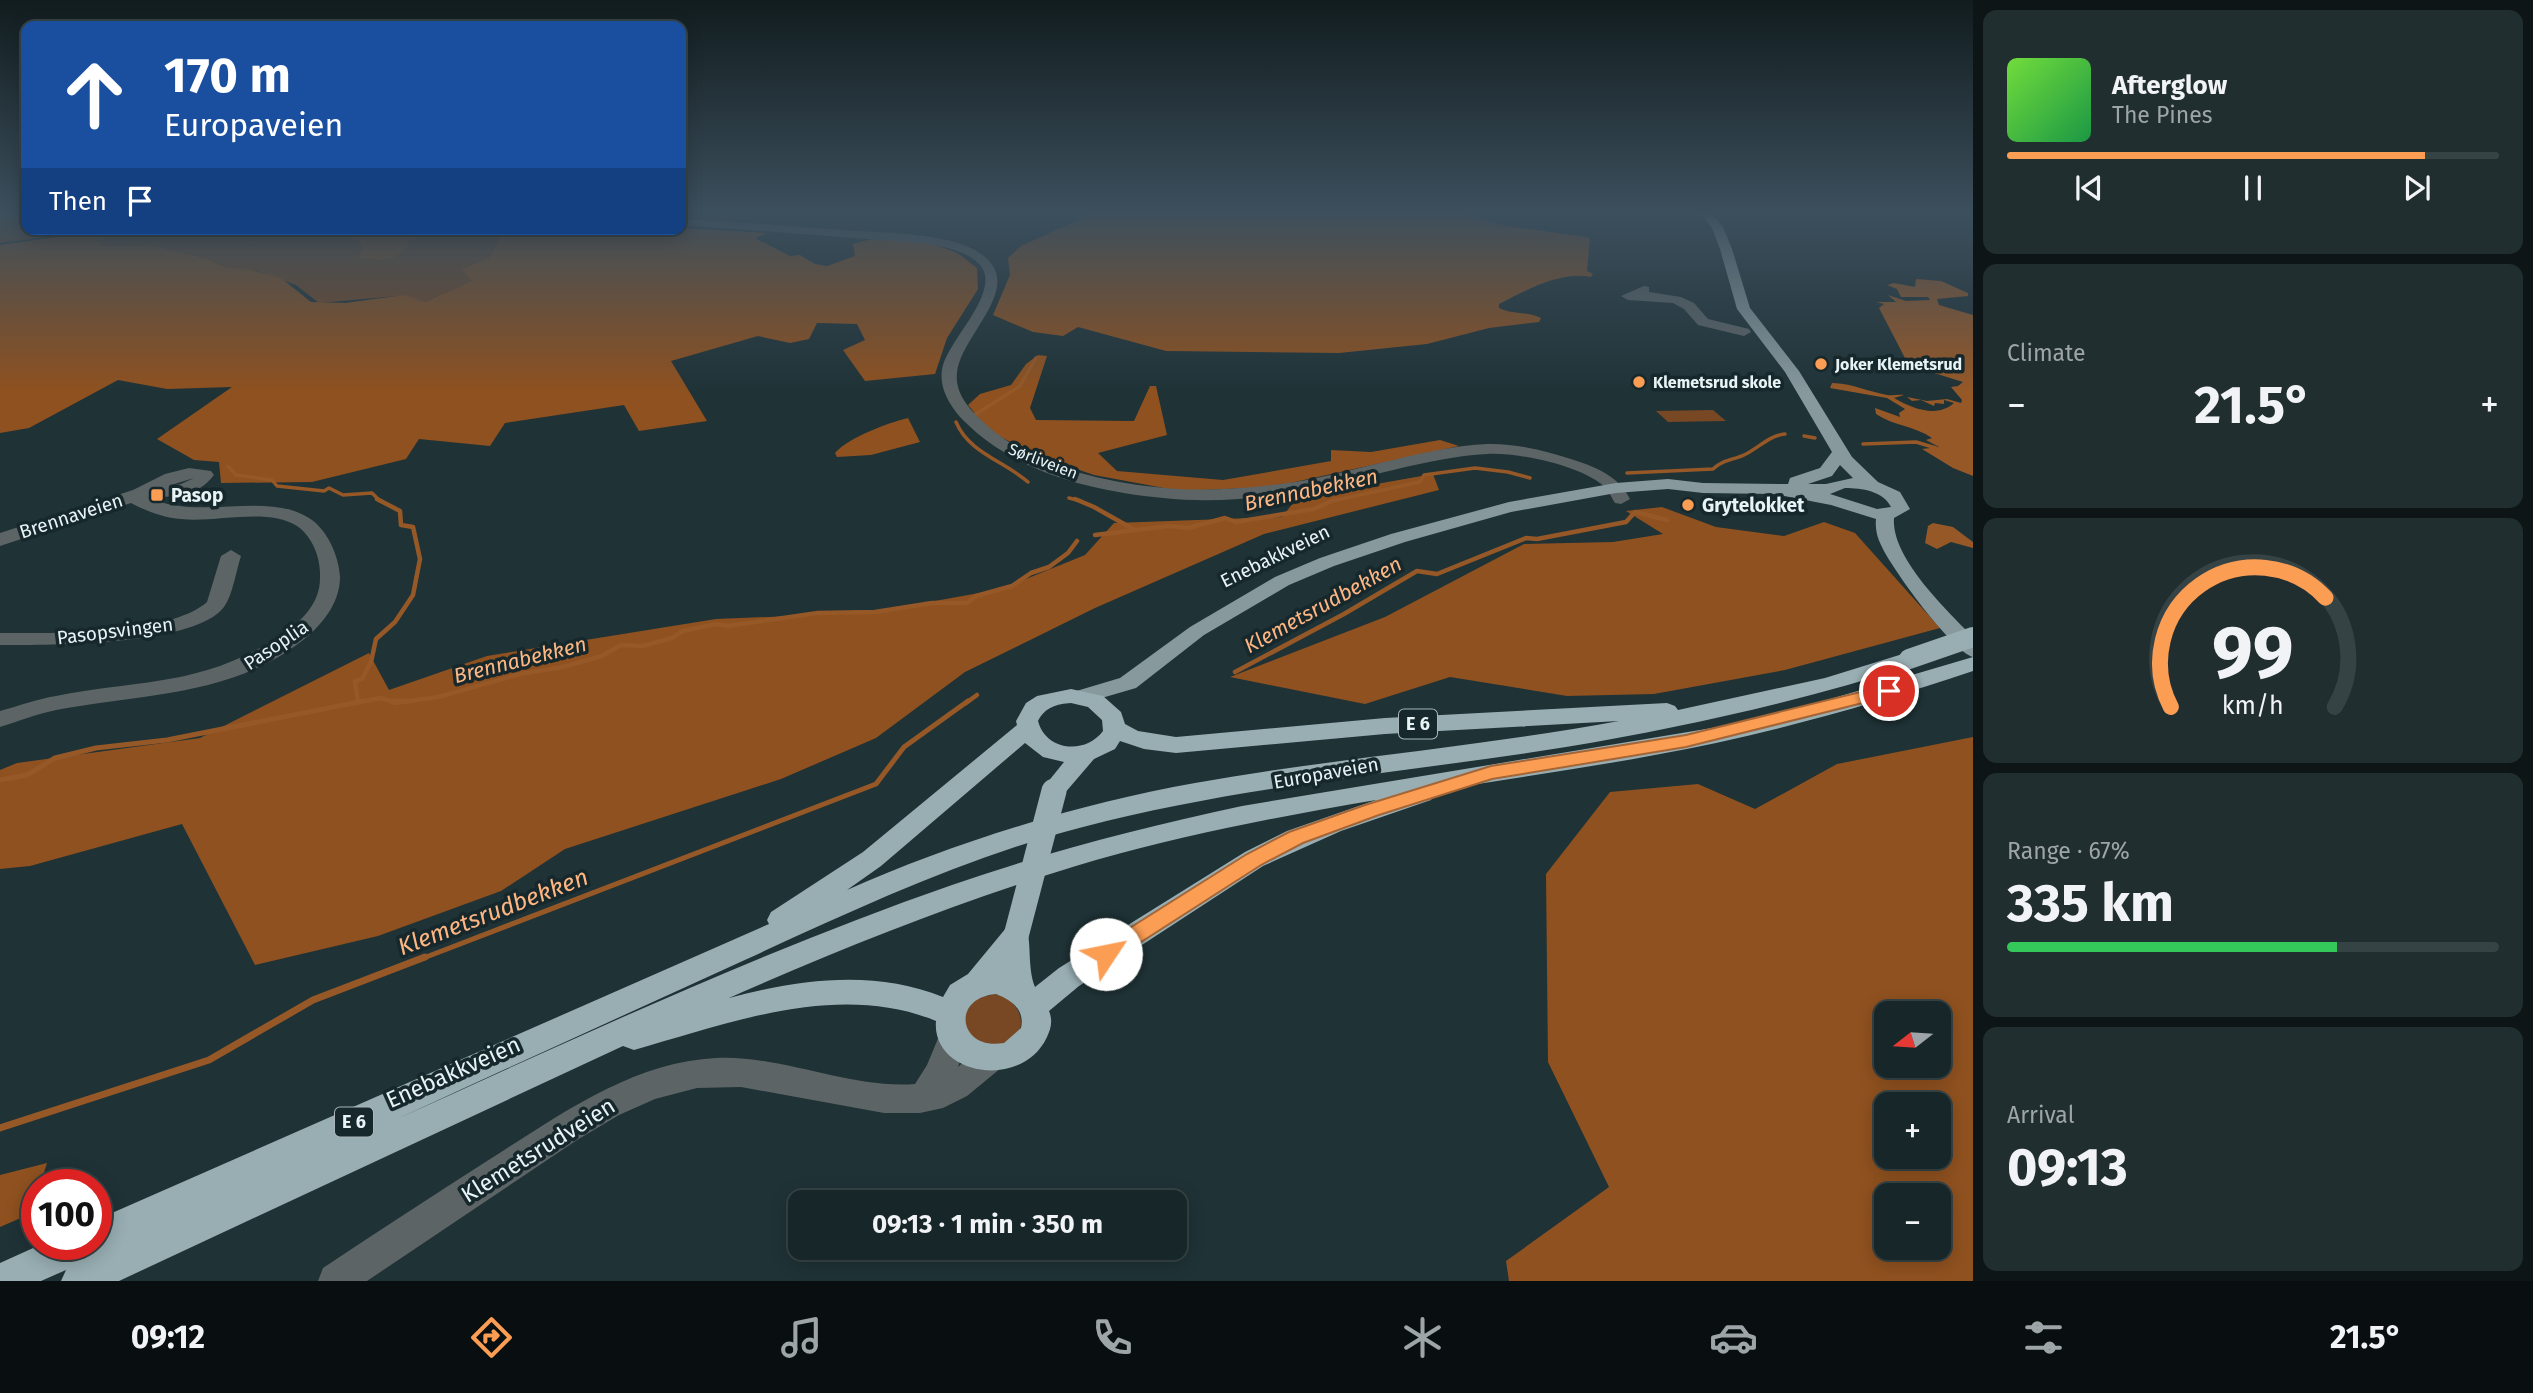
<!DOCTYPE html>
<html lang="en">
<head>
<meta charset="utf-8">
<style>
  :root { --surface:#172628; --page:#202e30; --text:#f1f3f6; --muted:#9ea5a8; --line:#364345; --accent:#fc9d54 }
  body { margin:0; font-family:"Fira Sans",sans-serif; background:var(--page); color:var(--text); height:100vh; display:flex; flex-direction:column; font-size:26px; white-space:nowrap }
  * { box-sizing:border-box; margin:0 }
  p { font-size:23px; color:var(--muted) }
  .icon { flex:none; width:38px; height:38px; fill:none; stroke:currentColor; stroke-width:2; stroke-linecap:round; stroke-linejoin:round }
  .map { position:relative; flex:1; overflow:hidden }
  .side { display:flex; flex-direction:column; gap:10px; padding:10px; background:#0d1516; width:560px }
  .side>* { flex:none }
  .banner { position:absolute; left:21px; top:21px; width:665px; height:214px; border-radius:14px; box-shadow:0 4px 18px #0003,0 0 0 2px var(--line); background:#1a4fa0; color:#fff; overflow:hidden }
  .needle { width:46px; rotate:253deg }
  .controls { position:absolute; left:1874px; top:1001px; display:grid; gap:14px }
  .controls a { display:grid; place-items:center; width:77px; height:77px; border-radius:14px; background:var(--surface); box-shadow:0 4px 18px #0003,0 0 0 2px var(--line); font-size:35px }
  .speed { position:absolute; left:21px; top:1169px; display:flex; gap:14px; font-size:35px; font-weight:700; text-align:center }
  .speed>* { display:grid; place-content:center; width:91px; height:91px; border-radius:50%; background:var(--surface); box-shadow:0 4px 18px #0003,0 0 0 2px var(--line); line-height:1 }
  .speed .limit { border:10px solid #d22; background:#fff; color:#111 }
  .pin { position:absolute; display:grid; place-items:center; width:60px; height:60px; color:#fff; margin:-30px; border:4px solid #fff; border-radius:50%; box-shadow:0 2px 7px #0007 }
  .me { position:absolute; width:77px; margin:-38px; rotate:56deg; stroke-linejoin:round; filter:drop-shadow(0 0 5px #0008) }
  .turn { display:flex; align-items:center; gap:24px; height:147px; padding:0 28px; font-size:32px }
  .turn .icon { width:91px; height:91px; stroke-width:2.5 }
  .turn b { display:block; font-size:49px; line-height:60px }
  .then { display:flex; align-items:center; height:66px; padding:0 28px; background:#0003; gap:14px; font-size:26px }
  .big { font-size:52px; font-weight:700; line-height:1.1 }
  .side .widget { flex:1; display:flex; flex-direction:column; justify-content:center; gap:10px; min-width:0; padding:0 24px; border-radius:14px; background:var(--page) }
  .side .dial { align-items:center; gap:0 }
  .dial svg { height:182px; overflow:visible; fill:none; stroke:var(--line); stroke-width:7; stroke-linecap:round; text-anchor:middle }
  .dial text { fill:var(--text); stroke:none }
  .song { display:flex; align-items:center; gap:21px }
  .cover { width:84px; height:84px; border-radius:10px; background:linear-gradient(135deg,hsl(100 70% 55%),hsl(140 70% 35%)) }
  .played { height:7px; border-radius:4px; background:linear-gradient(90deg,var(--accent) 85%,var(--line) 85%) }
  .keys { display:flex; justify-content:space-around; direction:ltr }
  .heat { display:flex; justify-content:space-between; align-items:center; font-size:38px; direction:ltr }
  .charge { height:10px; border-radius:5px; background:linear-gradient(90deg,#34c759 67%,var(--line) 0) }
  .trip { position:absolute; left:788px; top:1190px; width:399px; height:70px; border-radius:14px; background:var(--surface); box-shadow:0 4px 18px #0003,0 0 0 2px var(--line); font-weight:700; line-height:70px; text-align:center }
  .menu { display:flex; height:112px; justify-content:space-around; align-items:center; background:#090f10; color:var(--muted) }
  .menu .icon { width:49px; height:49px }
  .menu .on { color:var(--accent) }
  .menu b { font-size:32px; color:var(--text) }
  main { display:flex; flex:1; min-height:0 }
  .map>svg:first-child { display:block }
  .green { fill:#784824 }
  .forest { fill:#8f511f; fill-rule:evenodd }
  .water { fill:#965827 }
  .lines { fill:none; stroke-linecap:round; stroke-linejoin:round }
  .stream-far3 { stroke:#965827; stroke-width:3.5 }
  .stream-far2 { stroke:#965827; stroke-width:4.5 }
  .stream-far1 { stroke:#965827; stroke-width:5 }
  .stream { stroke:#965827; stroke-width:7 }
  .minor { fill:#5c6466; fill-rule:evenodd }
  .major { fill:#87999d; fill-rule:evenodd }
  .highway { fill:#98aeb3; fill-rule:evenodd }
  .highway-bridge-far1 { stroke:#98aeb3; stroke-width:20 }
  .highway-bridge { stroke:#98aeb3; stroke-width:25 }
  .route { fill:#fc9d54; stroke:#a46637; stroke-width:2 }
  .poi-dot { fill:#fc9d54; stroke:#16282c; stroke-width:2.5 }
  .labels { text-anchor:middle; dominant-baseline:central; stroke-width:7; stroke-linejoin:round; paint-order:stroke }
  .far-poi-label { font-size:16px; font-weight:bold; fill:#e7f3f5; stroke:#16282c; text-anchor:start }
  .far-street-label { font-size:16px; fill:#e7f3f5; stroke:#16282c }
  .shield { fill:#16282c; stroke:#a8b6b9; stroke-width:2 }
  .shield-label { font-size:18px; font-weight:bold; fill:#e7f3f5 }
  .poi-label { font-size:19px; font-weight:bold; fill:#e7f3f5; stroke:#16282c; text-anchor:start }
  .street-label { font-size:19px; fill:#e7f3f5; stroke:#16282c }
  .water-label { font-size:21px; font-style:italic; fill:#feb683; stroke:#16282c }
  .near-street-label { font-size:23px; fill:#e7f3f5; stroke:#16282c }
  .near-water-label { font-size:24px; font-style:italic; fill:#feb683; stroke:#16282c }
</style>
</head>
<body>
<main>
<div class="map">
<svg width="1973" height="1281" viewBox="0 0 1973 1281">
  <rect width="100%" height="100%" fill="#1f3236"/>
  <!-- green -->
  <g class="green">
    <polygon points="0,214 26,214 26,229 482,229 502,233 489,258 463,269 473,281 425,302 397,296 319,303 296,285 257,271 225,267 208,259 150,245 102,246 94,236 69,234 0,243"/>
    <polygon points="1713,410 1726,421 1668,422 1656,411"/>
    <path d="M995,994C1026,1000 1032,1041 998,1046C990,1047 979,1041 971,1039L962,1017L976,998Z"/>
  </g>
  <!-- forest -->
  <g class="forest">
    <path d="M1091,214H1462L1501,225L1586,237L1590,239L1587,271L1593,274L1591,277C1561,271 1526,290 1499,304V308C1513,315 1528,311 1541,318L1539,322L1489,328L1427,344L1339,353L1166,351L1078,327L1063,336L1033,332L993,315L1010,275L1008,258L1021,246Z"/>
    <path d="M681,228L767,233L755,238L790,256L800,255L815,264L827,266L855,256L853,244C883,233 926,240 955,252C963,256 970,263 977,268L978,289L947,338L935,374L865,381L843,350L865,340L857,324L817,323L809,339L790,343L758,336L671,361L707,421L639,431L624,405L505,423L490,446L419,439L406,459L312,482L221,483L219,462L194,460L157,439L232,387L167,389L118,380L29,428L0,433V245L78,234L96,236L102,246L150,245L208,259L225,267L251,270L281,278L311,302L345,303L404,295L425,302L472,281L462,269L489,258L502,233L482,229Z"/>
    <path d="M392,231L410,235C408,261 380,263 359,257L363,249L358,238L366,233Z"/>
    <polygon points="1038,355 1047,356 1030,408 1036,420 1134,421 1150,386 1156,386 1167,435 1098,453 1117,471 1223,480 1331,461 1331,450 1371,452 1440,440 1459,446 1272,487 1180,491 1094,475 1033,454 988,430 968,405 980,394 1011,385 1026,364"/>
    <path d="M908,418L920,442L871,455L837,457L835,453C849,437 888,423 908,418Z"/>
    <polygon points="1433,474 1439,490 1264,534 1095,608 965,672 876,738 781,779 565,849 501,891 378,936 255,965 182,824 30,866 0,869 0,770 17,763 200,738 369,653 389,690 487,656 716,619 869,613 1001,589 1085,555 1114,523 1282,517 1297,498"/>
    <polygon points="1662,507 1716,527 1784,536 1824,522 1855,533 1940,628 1785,670 1654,694 1567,696 1450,677 1365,704 1230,677 1385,617 1524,544 1613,542 1663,534 1626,511"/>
    <path d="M1973,737V1281H1509L1506,1261L1609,1187L1548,1062L1546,874L1610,792L1698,784L1755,809L1837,764ZM1886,1013H1939V1066H1886ZM1886,1104H1939V1157H1886ZM1886,1195H1939V1248H1886Z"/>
    <polygon points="47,1163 40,1185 37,1185 30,1214 0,1227 0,1175"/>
  </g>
  <!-- water -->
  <g class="water">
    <path d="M1916,279L1941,281L1968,293V296L1937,299L1939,305L1973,315V476L1953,468L1922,449L1939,447L1926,440L1932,438C1915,426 1894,426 1876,414L1875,408L1900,417L1899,413L1905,409L1887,398L1830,388L1832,383C1852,383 1869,392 1887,395C1893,396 1898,394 1904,395L1894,398C1913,409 1937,418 1954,403L1944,400V404L1935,403L1934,406L1921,400L1912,401L1907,397L1927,401L1947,399L1961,403L1962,400L1951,387L1958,386L1963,382L1934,373L1942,369L1922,363L1927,370L1916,373L1901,366L1905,363V358L1879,308L1884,304L1876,302H1896L1888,295L1906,301L1930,300L1928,297H1901L1897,289L1887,285L1894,283L1915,287Z"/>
    <polygon points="1933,523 1953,527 1973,542 1973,548 1951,542 1937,549 1925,543 1928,526"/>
  </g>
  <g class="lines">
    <!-- stream-far3 -->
    <g class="stream-far3">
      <polyline points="976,414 1020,386 1036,358"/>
      <path d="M956,422C969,453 1004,461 1028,482"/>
      <polyline points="1804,436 1815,438"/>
      <polyline points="1863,444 1916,442 1936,448"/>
      <polyline points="228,466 236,475 272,480 277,486 324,491 329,488 343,495 372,493 380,501"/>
      <path d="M1627,473L1713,469C1722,460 1733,460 1744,455C1759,448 1768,436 1785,434"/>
      <polyline points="1069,498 1081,501"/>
      <polyline points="1332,501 1420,482 1424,475 1475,468 1508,472 1530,478"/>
    </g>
    <!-- stream-far2 -->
    <g class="stream-far2">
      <polyline points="1075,499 1094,507 1133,529"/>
      <polyline points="1095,535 1169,526 1188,528 1225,518 1236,522 1314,509 1336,499"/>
      <polyline points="1235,672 1344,614 1417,571 1437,574 1526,538 1537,539 1626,522 1635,512 1667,520"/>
      <polyline points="355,703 381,698 396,703 438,697 520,674 563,667 602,656 621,645 643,646 672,638 683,631 716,624 728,626 818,613 875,612 932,603 967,603 976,596 1012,586 1031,573 1049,567 1068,553 1077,541"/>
      <polyline points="358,703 355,681 362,679 371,662 376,639 395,622 413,595 420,559 413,527 401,525 400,511 377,499"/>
      <polyline points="966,703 977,695"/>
    </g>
    <!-- stream-far1 -->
    <g class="stream-far1">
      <polyline points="391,701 407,701"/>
      <polyline points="0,780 27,775 55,758 96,748 167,740 364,701"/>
      <polyline points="421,959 876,784 904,747 968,701"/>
    </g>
    <!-- stream -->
    <polyline class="stream" points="0,1128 209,1060 313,1000 425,957"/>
    <!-- minor -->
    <g class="minor">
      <path d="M681,219C734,222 787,226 841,230C868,232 896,232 923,236C945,239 974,244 989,261C1019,292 959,339 957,373C955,392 967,406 980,419C1027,465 1100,482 1165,488C1208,492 1252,488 1295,482C1357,472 1425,447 1487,444C1515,443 1547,451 1574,460C1598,468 1618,476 1630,499L1621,504L1615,503C1612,499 1610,493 1607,489C1585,466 1518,452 1487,454C1427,457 1360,481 1300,491C1255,499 1209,503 1163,498C1092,491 1016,473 964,421C950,407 937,386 943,365C951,339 990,302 985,275C980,252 941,246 922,243L681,225Z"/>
      <polygon points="1644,286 1649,287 1649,292 1681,297 1694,303 1708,319 1749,329 1751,332 1744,336 1698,325 1684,309 1673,303 1628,300 1621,296"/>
      <path d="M189,468L211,471L214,475C198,497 172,497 148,497C199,522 264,490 309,518C327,529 339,556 340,577C340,601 325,621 308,636C235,697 144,693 56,710C37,714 19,721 0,727V711C19,706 37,699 56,696C143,679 201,687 280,636C301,622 320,604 320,578C321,559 313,537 297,526C268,507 215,523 181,519C164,518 146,511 131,503L0,546V533L133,490L165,474ZM194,478L181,484L168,486Z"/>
      <path d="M231,550L241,556C236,571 233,594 224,607C195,646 47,645 0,645V633C51,633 168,636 207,602L221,556Z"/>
      <path d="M953,1025L964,1029L968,1038L958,1067L979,1048L990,1044L1001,1048L1005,1058L1001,1068L967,1096L943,1108L920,1113H884L741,1087L697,1088L655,1099L619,1115L577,1140L367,1281H318L323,1268C377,1232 432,1196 487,1161C557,1117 631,1062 716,1058C784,1055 848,1089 915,1084L927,1065L942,1029Z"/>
    </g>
    <!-- major -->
    <path class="major" d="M1701,214H1712L1723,227L1732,249L1750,308L1799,371L1852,457L1878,482L1900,492L1910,509L1894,518C1891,558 1947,610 1973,637V657C1952,651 1891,568 1881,545C1877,537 1875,528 1876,519L1831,505L1774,494L1703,493L1668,489L1616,493L1511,512L1405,542L1334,566L1289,585L1204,635L1136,688L1081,704L1073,702L1070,697L1073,692L1120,678L1190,627L1275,577L1320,558L1391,534L1509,502L1616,483L1668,479L1703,483L1788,484L1790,478L1820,468L1832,452L1785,372L1737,309L1720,249L1712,228ZM1840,465L1853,478L1826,484H1808L1832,476ZM1845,488C1862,488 1883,491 1891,507L1877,509L1830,494Z"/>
    <!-- highway -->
    <path class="highway" d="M1909,652L1917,654L1920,659L1917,664C1802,701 1685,727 1566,747C1404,773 1242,785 1083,827C967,857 856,909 747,959C631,1012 514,1065 397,1119C580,1036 762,951 952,885C1047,852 1144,827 1242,806L1718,727L1827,700L1973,657V671C1889,699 1803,724 1716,743C1622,763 1527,776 1433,791L1434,794L1431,800L1341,831L1263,866L1079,986L1049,1011C1053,1021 1051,1028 1047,1037C1022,1091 931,1075 936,1021C839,981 729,1023 634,1050L623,1046L119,1281H61L66,1270L41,1281H0V1263L42,1244H96V1220L769,924L767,920L771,912L863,852L1017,725L1016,721L1026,703L1037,696L1071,689L1103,696L1121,712L1125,724L1138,731L1176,737L1385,718L1667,703L1675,706L1678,710L1825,678ZM1071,703L1088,707L1102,720L1103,731C1085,755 1046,751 1038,721C1045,707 1057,704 1071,703ZM1619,721C1478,747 1336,758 1195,783C1081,803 952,843 847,890L881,866L1025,743L1043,757L1064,762L1043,788L1046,794L1055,797L1064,794L1094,759L1115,749L1120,741L1144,749L1176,753L1385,734ZM1376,800L1287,831L1245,852L1059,968L1035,987C1027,967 1032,941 1026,928L1016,925L1006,928L968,974L950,985L943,997C875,969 799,979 729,998C849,945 970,897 1096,860C1188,834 1282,816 1376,800ZM996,994C1011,1000 1025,1009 1021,1028L1004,1043C959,1051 950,998 996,994Z"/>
    <!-- highway-bridge-far1 -->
    <polyline class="highway-bridge-far1" points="1909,659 1973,637"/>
    <!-- highway-bridge -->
    <polyline class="highway-bridge" points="1016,936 1054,791"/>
  </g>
  <!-- sky -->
  <linearGradient id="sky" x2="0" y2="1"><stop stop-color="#111c1e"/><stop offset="0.54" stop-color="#3c4f5d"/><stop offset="1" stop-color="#3c4f5d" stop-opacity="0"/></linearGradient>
  <rect width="1973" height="393" fill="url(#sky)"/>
  <!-- route -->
  <polygon class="route" points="1889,685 1895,687 1897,691 1895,695 1686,747 1492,779 1379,815 1303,843 1261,865 1113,960 1106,963 1098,960 1095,954 1098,948 1247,854 1289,832 1365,805 1491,766 1686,735"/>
  <!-- markers -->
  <g class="poi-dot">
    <circle cx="1821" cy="364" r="7"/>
    <circle cx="1639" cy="382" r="7"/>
    <rect x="150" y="488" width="14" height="14" rx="3.5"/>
    <circle cx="1688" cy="505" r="7"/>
  </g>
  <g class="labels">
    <!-- far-poi labels -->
    <g class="far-poi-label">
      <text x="1835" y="364">Joker Klemetsrud</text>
      <text x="1653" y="382">Klemetsrud skole</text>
    </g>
    <!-- far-street labels -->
    <g class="far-street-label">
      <text transform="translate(1043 461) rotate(21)">Sørliveien</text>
    </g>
    <!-- shield labels -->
    <g class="shield">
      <rect x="1399" y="709.5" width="38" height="29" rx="5"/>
      <rect x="335" y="1107.5" width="38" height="29" rx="5"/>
    </g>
    <g class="shield-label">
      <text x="1418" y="724">E 6</text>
      <text x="354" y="1122">E 6</text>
    </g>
    <!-- poi labels -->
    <g class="poi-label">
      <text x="171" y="495">Pasop</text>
      <text x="1702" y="505">Grytelokket</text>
    </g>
    <!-- street labels -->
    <g class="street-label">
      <text transform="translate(71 516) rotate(-18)">Brennaveien</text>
      <text transform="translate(1275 556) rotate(-26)">Enebakkveien</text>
      <text transform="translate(115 631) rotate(-7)">Pasopsvingen</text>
      <text transform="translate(276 645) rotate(-34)">Pasoplia</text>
      <text transform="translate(1326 773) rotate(-10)">Europaveien</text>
    </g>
    <!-- water labels -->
    <g class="water-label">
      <text transform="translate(1311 490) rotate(-12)">Brennabekken</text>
      <text transform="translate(1323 605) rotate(-29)">Klemetsrudbekken</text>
      <text transform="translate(520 660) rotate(-14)">Brennabekken</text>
    </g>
    <!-- near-street labels -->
    <g class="near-street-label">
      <text transform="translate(453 1072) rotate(-24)">Enebakkveien</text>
      <text transform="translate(538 1150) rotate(-32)">Klemetsrudveien</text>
    </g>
    <!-- near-water labels -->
    <g class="near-water-label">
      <text transform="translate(493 912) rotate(-21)">Klemetsrudbekken</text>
    </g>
  </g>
</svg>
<div class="controls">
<a><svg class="needle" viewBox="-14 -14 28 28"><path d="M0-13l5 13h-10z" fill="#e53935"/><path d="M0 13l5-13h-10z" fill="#9ea5a8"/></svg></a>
<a>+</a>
<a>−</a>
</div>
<div class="speed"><div class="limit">100</div></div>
<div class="pin" style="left:1889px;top:691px;background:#d93025"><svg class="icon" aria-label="arrive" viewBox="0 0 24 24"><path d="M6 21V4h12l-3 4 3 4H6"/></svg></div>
<svg class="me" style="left:1106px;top:954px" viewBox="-20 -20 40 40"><circle r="19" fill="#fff"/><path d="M0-13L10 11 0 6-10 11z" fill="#fc9d54"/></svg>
<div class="trip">09:13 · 1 min · 350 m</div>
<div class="banner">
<div class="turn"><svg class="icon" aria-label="ahead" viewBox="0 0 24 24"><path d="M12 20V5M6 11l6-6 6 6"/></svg><div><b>170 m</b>Europaveien</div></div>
<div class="then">Then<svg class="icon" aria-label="arrive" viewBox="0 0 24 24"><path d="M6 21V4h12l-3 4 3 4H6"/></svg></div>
</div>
</div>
<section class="side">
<div class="widget">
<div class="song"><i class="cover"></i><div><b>Afterglow</b><p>The Pines</p></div></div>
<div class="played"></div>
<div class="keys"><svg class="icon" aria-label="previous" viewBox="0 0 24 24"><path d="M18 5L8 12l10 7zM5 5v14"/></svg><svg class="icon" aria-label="pause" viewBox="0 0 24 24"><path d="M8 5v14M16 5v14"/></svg><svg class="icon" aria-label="next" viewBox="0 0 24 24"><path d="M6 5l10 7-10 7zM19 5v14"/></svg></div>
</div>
<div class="widget"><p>Climate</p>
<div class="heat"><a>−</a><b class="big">21.5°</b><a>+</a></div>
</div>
<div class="widget dial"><svg viewBox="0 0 100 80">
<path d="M14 69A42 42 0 1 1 86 69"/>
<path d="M14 69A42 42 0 0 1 82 21" stroke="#fc9d54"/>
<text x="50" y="56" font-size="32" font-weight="700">99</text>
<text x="50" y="72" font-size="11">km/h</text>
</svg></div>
<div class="widget"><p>Range · 67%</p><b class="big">335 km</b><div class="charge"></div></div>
<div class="widget"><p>Arrival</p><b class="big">09:13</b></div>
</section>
</main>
<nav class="menu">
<b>09:12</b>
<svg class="icon on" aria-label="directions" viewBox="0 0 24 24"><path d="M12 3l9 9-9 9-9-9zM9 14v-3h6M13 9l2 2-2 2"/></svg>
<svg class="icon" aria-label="music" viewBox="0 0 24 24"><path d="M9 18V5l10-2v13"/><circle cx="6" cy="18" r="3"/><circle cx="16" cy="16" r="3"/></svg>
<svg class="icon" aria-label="phone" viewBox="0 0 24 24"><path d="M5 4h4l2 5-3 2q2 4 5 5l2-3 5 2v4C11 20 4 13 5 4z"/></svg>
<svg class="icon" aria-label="climate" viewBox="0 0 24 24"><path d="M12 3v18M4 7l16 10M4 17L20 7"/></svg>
<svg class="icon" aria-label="car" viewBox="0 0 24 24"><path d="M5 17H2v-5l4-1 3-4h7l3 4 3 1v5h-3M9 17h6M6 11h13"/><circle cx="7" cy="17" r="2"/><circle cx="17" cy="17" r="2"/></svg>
<svg class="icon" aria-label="filters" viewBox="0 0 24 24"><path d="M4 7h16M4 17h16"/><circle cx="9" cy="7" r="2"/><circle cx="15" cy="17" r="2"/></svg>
<b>21.5°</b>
</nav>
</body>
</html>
